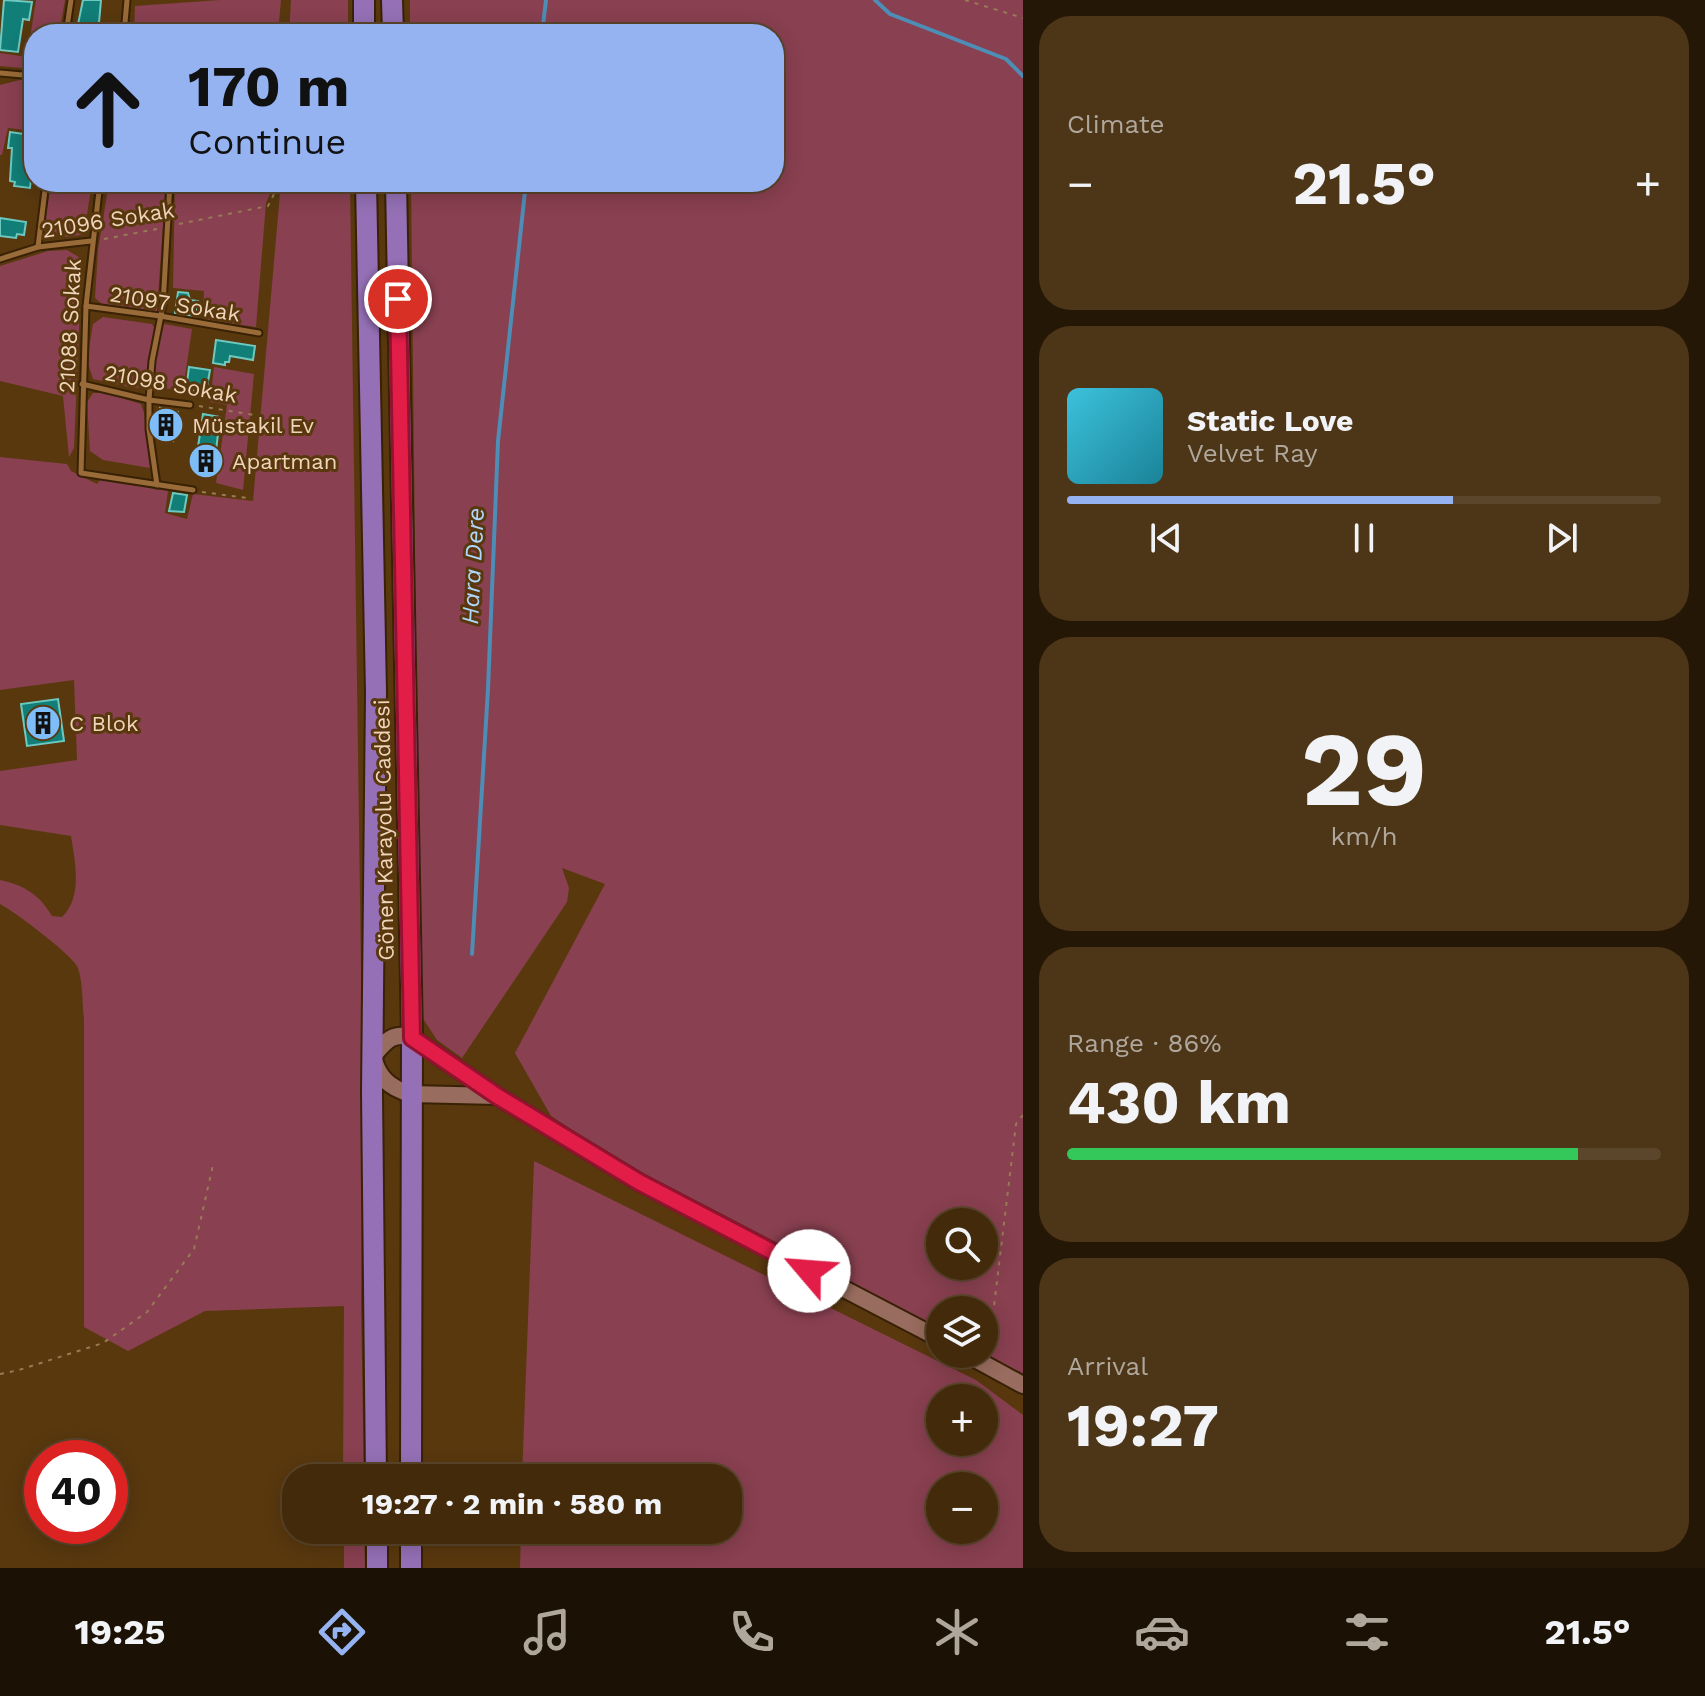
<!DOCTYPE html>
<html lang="en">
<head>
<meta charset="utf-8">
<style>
  :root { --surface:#432a0a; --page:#4d3618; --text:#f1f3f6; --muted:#afa79c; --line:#5b462b; --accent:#95b2f1 }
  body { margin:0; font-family:"Work Sans",sans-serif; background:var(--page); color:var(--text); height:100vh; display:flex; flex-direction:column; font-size:30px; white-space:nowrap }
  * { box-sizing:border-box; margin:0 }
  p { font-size:26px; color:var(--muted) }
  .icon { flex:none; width:44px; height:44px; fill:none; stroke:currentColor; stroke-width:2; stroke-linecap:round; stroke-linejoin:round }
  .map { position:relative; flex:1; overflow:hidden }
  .details { display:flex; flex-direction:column; gap:16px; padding:16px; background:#251706; width:682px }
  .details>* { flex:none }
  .guide { position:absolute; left:24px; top:24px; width:760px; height:168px; border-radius:32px; box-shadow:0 4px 20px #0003,0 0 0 2px var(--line); background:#95b2f1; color:#111; overflow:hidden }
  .fabs { position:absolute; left:926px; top:1208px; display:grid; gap:16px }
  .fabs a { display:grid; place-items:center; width:72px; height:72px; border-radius:50%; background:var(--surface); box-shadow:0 4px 20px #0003,0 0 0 2px var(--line); font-size:40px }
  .speed { position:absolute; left:24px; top:1440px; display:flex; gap:16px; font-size:40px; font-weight:700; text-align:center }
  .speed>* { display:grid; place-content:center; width:104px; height:104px; border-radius:50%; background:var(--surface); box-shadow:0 4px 20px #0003,0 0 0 2px var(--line); line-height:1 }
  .speed .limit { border:12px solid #d22; background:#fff; color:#111 }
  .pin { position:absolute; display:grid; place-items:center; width:68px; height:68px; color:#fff; margin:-34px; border:4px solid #fff; border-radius:50%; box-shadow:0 2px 8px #0007 }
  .me { position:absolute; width:88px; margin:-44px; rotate:297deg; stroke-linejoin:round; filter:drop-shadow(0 0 6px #0008) }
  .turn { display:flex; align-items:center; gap:28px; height:168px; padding:0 32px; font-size:36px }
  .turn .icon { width:104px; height:104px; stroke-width:2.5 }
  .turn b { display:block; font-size:56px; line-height:68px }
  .big { font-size:60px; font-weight:700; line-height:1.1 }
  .details .widget { flex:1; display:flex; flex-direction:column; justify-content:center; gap:12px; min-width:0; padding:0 28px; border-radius:32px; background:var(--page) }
  .details .dial { align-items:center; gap:0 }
  .dial b { font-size:104px; line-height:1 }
  .song { display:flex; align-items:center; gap:24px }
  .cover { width:96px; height:96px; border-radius:12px; background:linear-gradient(135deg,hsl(190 70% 55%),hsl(190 70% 35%)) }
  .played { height:8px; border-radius:4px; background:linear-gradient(90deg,var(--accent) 65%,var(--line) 65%) }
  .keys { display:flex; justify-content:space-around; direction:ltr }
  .heat { display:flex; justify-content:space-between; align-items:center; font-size:44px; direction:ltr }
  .charge { height:12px; border-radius:6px; background:linear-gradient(90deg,#34c759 86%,var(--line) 0) }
  .trip { position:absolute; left:282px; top:1464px; width:460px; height:80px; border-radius:32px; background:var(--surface); box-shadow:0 4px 20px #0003,0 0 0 2px var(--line); font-weight:700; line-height:80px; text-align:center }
  .tab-bar { display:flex; height:128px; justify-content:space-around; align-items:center; background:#1b1104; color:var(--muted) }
  .tab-bar .icon { width:56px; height:56px }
  .tab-bar .on { color:var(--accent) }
  .tab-bar b { font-size:36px; color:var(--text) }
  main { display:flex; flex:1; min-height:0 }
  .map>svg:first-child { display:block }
  .green { fill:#894050; fill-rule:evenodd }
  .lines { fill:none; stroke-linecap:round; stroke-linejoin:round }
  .stream { stroke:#4e8db6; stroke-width:4 }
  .building { fill:#117e77; stroke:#6dc9c0; stroke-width:2 }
  .lane-casing { stroke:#382105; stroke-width:9 }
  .secondary-casing { stroke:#382105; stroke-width:20 }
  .highway-casing { stroke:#382105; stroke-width:24 }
  .path { stroke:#987a57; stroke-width:2; stroke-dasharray:4 6; stroke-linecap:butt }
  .lane { stroke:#996b38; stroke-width:5 }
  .secondary { stroke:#986c5e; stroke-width:16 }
  .highway { stroke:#9570b6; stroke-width:20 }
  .route-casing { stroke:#92132f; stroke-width:20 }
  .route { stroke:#e11d48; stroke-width:14 }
  .labels { text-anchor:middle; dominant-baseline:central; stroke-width:6; stroke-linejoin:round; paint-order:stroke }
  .street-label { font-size:22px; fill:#efd5bb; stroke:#59380e }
  .poi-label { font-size:22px; fill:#efd5bb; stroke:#59380e; text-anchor:start }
  .water-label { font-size:24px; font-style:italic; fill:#afd6fb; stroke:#59380e }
</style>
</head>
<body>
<main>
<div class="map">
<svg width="1023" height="1568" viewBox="0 0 1023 1568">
  <rect width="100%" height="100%" fill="#59380e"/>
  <!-- green -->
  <g class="green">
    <polygon points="36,0 65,0 59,34 34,34 34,69 0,66 0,53 27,57"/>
    <polygon points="220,0 281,0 278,34 134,34 135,6"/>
    <polygon points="291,0 348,0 348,34 289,34"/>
    <path d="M410,0H1023V1377L981,1354H984V1310H940V1331L642,1176L551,1116L515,1053L605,884L562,868L569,888L567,902L462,1058L437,1040L420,1014L411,182H774V34H410ZM940,1222H984V1266H940Z"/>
    <polygon points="24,79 34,80 34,131 8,128 2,155 0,155 0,85"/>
    <path d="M51,182H92L84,234C69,238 58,238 44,230Z"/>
    <polygon points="109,182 166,182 157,311 102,304 95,298 98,250"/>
    <polygon points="175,182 272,182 270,194 266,203 256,327 203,319 204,291 173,288"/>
    <path d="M281,182H350L363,1112L361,1303L364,1478H343L344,1306L205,1311L128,1351L84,1327V1019C82,1003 83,983 78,968C73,955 15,912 0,904V880C24,885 40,895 52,916L62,917C83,897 75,862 71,836L0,825V771L77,760L74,680L0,690V457L67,464L71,471L97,484L100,480L168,491L165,513L187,519L193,494L253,501Z"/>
    <polygon points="67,250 82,259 74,448 69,457 63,396 0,381 0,266 48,251"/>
    <polygon points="103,317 152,324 154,327 147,387 133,388 93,379 87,360 93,324"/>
    <polygon points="164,324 192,329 183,390 156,388 155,358"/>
    <polygon points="214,367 254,374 243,490 216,483 227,405 210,402"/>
    <polygon points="93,393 105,393 141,404 144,413 150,468 103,460 90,451 87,402"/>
    <path d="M534,1161L976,1380L1023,1415V1568H520L521,1530H728V1478H522ZM940,1398H984V1442H940ZM940,1486H984V1530H940Z"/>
    <polygon points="344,1530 364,1530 365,1568 344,1568"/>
  </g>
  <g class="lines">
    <!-- stream -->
    <g class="stream">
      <polyline points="875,0 890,14 1006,59 1023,76"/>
      <polyline points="542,34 546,0"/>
      <polyline points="472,954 488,689 498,441 526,182"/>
    </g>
  </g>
  <!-- building -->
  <g class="building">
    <polygon points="4,0 32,2 29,20 23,19 18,52 0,50"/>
    <polygon points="83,0 101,0 98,34 76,34"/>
    <polygon points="10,132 31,135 26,167 32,168 30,188 14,186 15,182 10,181 12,148 8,148"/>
    <polygon points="0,218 26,222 24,235 17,234 16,238 0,236"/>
    <polygon points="178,292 188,293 190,300 198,301 195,316 175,313"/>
    <polygon points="216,340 255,346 253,360 230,356 229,362 225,362 225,365 213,363"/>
    <polygon points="189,367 210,370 206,393 186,390"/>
    <polygon points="160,408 178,412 173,441 156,438"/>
    <polygon points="203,414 220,417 213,476 194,473"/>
    <polygon points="173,493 187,495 184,512 169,511"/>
    <polygon points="58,699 64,741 27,746 21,704"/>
  </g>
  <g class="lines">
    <defs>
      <g id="lane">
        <polyline points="66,34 71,0"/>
        <polyline points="124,34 127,0"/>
        <polyline points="0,73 34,76"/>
        <polyline points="100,182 86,306 81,473 193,490"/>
        <polyline points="38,247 46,182"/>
        <polyline points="0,259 38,247 91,241"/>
        <polyline points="86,306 160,316 259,333"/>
        <polyline points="82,384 149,400 190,405"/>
        <polyline points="157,485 149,429 149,400 152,361 163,305 170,182"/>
      </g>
      <g id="secondary">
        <path d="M497,1096L411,1094C389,1088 378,1077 373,1056C385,1042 393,1031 412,1038L497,1096L639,1182L940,1339"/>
        <polyline points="966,1354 1023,1385"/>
      </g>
      <g id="highway">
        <polyline points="392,0 393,34"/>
        <polyline points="364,34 364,0"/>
        <polyline points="366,182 376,693 372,1092 376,1478"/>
        <polyline points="396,182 412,1038 411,1478"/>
        <polyline points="377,1530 377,1568"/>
        <polyline points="411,1530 411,1568"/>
      </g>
    </defs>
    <!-- lane casing -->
    <use href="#lane" class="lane-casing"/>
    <!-- secondary casing -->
    <use href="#secondary" class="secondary-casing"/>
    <!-- highway casing -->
    <use href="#highway" class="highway-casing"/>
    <!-- path -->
    <g class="path">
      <polyline points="965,0 1023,18"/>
      <polyline points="179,224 268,206 275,192 277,182"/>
      <polyline points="104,239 157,229"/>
      <polyline points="199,406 254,415"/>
      <polyline points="202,492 247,498"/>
      <polyline points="984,1343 991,1331 1016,1124 1023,1115"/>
      <polyline points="0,1374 19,1370 103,1343 147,1312 194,1249 213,1165"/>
    </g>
    <!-- lane -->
    <use href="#lane" class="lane"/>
    <!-- secondary -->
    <use href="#secondary" class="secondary"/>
    <!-- highway -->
    <use href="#highway" class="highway"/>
  </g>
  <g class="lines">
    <defs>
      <polyline id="route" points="398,299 412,1038 497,1096 639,1182 809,1271"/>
    </defs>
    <!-- route casing -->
    <use href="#route" class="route-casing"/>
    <!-- route -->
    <use href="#route" class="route"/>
  </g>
  <!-- icons -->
  <defs>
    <symbol id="building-disc" viewBox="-11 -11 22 22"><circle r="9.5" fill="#7dbef9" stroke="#59380e"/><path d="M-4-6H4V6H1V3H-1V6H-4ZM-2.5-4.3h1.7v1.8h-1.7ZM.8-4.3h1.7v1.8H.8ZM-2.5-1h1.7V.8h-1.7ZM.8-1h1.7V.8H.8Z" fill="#111"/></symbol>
  </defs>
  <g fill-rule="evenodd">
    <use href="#building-disc" x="146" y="405" width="40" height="40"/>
    <use href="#building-disc" x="186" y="441" width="40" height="40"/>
    <use href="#building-disc" x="23" y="703" width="40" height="40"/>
  </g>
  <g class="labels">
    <!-- street labels -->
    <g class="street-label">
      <text transform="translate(108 220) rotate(-9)">21096 Sokak</text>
      <text transform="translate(175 304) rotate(9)">21097 Sokak</text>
      <text transform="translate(70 326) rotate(-87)">21088 Sokak</text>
      <text transform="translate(171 384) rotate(10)">21098 Sokak</text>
      <text transform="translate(384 830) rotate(-91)">Gönen Karayolu Caddesi</text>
    </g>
    <!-- poi labels -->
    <g class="poi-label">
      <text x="192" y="425">Müstakil Ev</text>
      <text x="232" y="461">Apartman</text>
      <text x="69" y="723">C Blok</text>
    </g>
    <!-- water labels -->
    <g class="water-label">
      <text transform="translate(473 566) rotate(-87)">Hara Dere</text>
    </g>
  </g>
</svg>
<div class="fabs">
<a><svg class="icon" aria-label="search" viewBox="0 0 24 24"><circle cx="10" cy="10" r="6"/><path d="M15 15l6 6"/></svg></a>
<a><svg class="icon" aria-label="layers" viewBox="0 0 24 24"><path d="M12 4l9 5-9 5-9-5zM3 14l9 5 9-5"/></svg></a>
<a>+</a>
<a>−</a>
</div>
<div class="speed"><div class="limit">40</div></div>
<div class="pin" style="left:398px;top:299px;background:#d93025"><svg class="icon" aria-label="arrive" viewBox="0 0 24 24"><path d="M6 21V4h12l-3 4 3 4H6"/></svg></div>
<svg class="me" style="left:809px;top:1271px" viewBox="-20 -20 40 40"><circle r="19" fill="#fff"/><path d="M0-13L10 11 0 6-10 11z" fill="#e11d48"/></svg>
<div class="trip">19:27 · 2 min · 580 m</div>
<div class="guide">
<div class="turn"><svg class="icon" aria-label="ahead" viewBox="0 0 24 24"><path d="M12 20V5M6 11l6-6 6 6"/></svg><div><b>170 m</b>Continue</div></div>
</div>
</div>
<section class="details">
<div class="widget"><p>Climate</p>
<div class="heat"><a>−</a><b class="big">21.5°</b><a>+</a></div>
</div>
<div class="widget">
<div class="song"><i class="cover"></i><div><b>Static Love</b><p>Velvet Ray</p></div></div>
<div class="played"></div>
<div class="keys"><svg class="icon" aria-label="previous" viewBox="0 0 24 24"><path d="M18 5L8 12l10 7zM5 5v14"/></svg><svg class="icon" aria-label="pause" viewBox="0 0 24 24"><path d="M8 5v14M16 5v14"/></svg><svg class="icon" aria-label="next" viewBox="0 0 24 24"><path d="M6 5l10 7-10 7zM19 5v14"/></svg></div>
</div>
<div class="widget dial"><b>29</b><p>km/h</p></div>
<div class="widget"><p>Range · 86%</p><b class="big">430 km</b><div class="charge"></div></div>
<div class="widget"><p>Arrival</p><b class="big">19:27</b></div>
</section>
</main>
<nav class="tab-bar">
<b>19:25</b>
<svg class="icon on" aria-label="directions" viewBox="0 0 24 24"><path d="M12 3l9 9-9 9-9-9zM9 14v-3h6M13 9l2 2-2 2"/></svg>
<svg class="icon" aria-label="music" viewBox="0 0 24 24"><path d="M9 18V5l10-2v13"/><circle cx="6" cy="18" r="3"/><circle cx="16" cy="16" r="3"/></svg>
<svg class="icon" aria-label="phone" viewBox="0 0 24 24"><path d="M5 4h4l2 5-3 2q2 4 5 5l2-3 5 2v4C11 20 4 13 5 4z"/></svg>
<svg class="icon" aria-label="climate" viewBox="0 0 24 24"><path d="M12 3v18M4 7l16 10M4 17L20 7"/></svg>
<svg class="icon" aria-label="car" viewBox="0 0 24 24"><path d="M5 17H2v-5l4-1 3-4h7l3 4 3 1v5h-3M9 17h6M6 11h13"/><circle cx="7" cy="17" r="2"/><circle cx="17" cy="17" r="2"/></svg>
<svg class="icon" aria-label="filters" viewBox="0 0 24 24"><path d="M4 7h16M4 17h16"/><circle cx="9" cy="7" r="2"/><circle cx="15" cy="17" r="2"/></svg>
<b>21.5°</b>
</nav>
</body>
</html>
